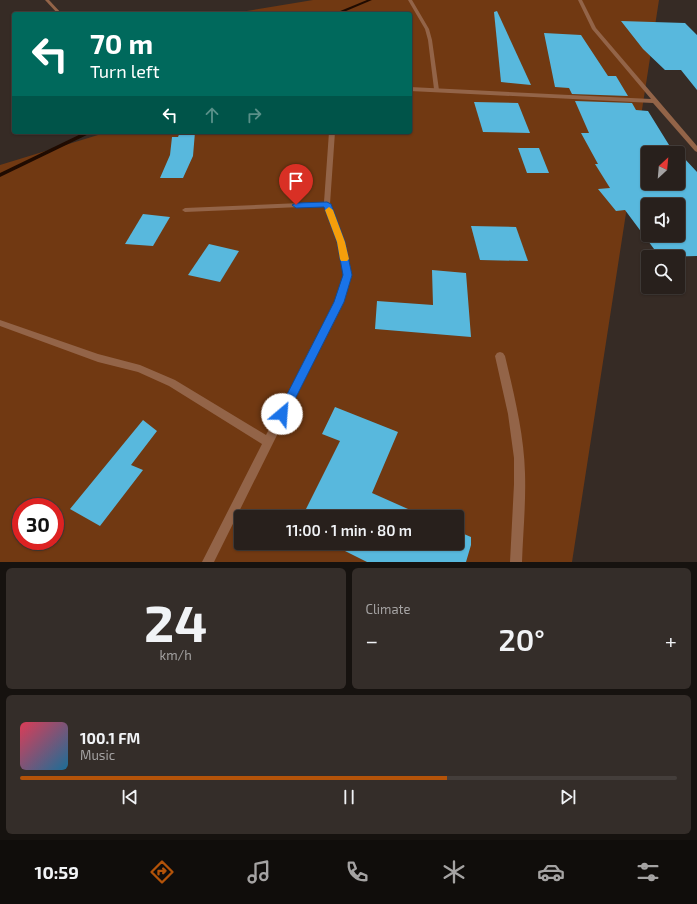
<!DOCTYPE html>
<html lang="en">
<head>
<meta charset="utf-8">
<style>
  :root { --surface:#28201c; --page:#342d29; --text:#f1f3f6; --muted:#a5a3a3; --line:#443e3b; --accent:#b45309 }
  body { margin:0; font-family:"Exo 2",sans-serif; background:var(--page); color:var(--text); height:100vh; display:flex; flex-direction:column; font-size:15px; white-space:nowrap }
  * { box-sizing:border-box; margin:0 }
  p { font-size:13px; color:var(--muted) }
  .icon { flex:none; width:22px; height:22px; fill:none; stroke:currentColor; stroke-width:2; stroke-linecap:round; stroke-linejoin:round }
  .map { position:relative; height:562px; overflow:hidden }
  .side { display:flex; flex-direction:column; gap:6px; padding:6px; background:#16120f; flex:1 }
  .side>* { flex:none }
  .banner { position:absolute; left:12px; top:12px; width:400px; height:122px; border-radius:4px; box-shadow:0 1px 3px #0004,0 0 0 1px var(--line); background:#00695c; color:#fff; overflow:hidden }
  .needle { width:26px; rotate:26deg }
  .fabs { position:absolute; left:641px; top:146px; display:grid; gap:8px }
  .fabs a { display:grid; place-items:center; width:44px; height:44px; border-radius:4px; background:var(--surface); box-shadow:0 1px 3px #0004,0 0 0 1px var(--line); font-size:20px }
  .speed { position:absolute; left:12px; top:498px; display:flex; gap:8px; font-size:20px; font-weight:700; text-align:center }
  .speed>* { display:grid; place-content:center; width:52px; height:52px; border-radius:50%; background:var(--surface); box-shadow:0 1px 3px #0004,0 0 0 1px var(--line); line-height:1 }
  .speed .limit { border:6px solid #d22; background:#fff; color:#111 }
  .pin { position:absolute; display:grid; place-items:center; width:34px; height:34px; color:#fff; margin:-41px -17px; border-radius:50% 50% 50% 0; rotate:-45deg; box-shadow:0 0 4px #0007 }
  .pin .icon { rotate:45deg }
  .me { position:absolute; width:44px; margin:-22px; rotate:27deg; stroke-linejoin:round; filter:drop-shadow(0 0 3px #0008) }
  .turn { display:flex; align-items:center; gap:14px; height:84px; padding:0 12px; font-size:18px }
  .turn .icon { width:52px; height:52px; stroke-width:2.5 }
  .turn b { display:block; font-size:28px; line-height:34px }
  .lanes { display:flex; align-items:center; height:38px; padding:0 12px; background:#0003; justify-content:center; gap:20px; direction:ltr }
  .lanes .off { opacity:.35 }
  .big { font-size:30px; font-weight:600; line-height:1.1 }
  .side .card { flex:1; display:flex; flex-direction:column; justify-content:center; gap:6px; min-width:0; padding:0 14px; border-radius:6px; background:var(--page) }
  .side .dial { align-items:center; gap:0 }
  .dial b { font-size:52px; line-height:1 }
  .song { display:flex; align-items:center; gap:12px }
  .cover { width:48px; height:48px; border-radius:6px; background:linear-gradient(135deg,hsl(350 70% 55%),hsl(200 70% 35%)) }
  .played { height:4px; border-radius:2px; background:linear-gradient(90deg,var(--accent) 65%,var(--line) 65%) }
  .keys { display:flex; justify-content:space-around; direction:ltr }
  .heat { display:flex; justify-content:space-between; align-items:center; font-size:22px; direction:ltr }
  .side .tiles { flex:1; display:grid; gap:6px; grid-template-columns:1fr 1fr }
  .card:last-child { grid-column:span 2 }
  .trip { position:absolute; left:234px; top:510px; width:230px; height:40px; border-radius:4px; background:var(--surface); box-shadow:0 1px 3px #0004,0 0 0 1px var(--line); font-weight:600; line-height:40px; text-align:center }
  .dock { display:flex; height:64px; justify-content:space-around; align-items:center; background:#100d0b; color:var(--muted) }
  .dock .icon { width:28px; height:28px }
  .dock .active { color:var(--accent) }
  .dock b { font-size:18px; color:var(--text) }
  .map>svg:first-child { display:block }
  .green { fill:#713912; fill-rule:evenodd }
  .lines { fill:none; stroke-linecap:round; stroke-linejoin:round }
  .stream { fill:#1f0b01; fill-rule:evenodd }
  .building { fill:#58b8dd; fill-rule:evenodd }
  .lane { fill:#936448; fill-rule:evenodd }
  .street { fill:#936448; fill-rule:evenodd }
  .route { fill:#1a73e8; stroke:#114b97 }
  .slow { fill:#f59e0b }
</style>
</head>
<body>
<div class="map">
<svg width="697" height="562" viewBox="0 0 697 562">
  <rect width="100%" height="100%" fill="#362b25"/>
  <!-- green -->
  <path class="green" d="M313,0H659L572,562H0V165L98,135L97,132H410V14H228ZM21,507H55V541H21ZM241,517H457V543H241Z"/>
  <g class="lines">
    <!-- stream -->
    <g class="stream">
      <polygon points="367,0 372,0 339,14 333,14"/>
      <polygon points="85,132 93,132 0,177 0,173"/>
    </g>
  </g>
  <!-- building -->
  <g class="building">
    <polygon points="497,11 531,85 501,82 494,12"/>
    <polygon points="621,21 685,23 697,35 697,90 681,70 665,70 643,49"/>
    <polygon points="544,33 581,35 608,76 616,76 628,96 572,94 569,88 555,87"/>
    <path d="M575,101L632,103L636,110L648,111L674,153H648V183H678V158H684L697,172V256L660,257L625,210L616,211L598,189L610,188L595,164H598L581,133H589ZM648,205H678V235H648Z"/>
    <polygon points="474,102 518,103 530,133 483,132"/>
    <polygon points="180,132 195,132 193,156 183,178 160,178 170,155 172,137 178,137"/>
    <polygon points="518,148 539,148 549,173 527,173"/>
    <polygon points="143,214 170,217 153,246 125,244"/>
    <polygon points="471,226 516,227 528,261 480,260"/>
    <polygon points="209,244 239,251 220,282 188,275"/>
    <polygon points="432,270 466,273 471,337 375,329 377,301 433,305"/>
    <polygon points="335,407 398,432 372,493 426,517 302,517 340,441 322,434"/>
    <polygon points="143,420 157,431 131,465 143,470 100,526 70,509"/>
    <polygon points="457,531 471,537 471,545 466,562 367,562 329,543 457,543"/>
  </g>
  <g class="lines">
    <!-- lane -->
    <polygon class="lane" points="408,0 412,0 429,29 432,40 439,90 434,89 428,40 425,29"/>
    <!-- street -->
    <g class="street">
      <polygon points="45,0 49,0 62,14 58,14"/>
      <polygon points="578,0 582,0 596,28 697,146 697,152 695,151 653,103 410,91 410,87 651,99 592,29"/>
      <polygon points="329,132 335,132 330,204 345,242 352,275 343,302 214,562 202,562 262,444 169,386 138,372 98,362 0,326 0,320 98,354 140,365 175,380 266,435 335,302 344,275 337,242 324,206 185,212 182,210 185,208 324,202"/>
      <path d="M500,352L503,353L505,356C514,394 524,434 525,473C526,503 523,533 522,562H510L514,484V458L508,414L495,356L497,353Z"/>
    </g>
  </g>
  <!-- route -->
  <polygon class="route" points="327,202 331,204 345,242 352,275 344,302 286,417 282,419 278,417 277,414 334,302 343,275 337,242 324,207 296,208 292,205 296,203"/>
  <!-- slow -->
  <polygon class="slow" points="329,207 333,210 345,242 349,259 347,261 341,261 340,259 337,242 325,210"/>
</svg>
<div class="fabs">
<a><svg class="needle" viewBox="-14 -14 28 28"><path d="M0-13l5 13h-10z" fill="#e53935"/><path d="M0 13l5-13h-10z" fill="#a5a3a3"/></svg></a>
<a><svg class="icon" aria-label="sound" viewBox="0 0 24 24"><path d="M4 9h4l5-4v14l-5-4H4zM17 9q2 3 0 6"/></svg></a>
<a><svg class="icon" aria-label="search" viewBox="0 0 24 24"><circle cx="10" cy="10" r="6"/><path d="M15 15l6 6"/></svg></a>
</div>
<div class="speed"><div class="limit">30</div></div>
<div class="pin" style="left:296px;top:205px;background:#d93025"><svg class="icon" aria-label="arrive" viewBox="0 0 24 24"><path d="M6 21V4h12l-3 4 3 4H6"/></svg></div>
<svg class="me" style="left:282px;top:414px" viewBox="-20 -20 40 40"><circle r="19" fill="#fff"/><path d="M0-13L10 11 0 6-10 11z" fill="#1a73e8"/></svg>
<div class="trip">11:00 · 1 min · 80 m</div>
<div class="banner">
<div class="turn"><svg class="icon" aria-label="left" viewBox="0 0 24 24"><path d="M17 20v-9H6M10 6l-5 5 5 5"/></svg><div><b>70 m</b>Turn left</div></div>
<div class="lanes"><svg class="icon" aria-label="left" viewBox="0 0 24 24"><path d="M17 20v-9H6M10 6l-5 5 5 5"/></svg><svg class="icon off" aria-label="ahead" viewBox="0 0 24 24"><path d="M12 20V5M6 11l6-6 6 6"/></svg><svg class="icon off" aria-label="right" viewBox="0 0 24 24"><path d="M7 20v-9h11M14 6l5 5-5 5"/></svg></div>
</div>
</div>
<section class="side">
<div class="tiles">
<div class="card dial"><b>24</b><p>km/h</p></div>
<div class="card"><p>Climate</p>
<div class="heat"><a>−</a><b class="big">20°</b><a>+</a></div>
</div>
<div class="card">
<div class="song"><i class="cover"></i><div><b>100.1 FM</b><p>Music</p></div></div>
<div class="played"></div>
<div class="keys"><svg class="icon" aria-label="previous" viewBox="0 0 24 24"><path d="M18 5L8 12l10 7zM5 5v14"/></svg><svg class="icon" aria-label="pause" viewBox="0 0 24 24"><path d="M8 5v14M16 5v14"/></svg><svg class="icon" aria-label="next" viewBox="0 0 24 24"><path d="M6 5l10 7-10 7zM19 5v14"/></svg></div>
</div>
</div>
</section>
<nav class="dock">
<b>10:59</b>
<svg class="icon active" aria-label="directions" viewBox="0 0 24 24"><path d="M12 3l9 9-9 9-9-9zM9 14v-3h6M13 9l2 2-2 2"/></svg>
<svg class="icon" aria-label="music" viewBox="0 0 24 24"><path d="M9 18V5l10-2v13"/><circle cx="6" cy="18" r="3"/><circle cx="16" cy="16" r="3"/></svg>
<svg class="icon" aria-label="phone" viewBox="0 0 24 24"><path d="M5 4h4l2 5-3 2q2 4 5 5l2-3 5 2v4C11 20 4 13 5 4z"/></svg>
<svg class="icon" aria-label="climate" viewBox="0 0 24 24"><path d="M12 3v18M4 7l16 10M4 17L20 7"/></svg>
<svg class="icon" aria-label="car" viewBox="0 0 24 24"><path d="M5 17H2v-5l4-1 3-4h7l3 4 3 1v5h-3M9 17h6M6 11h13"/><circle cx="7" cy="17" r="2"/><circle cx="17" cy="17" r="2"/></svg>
<svg class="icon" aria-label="filters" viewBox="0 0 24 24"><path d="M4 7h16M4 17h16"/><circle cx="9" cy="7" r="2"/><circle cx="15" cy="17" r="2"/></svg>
</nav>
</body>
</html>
